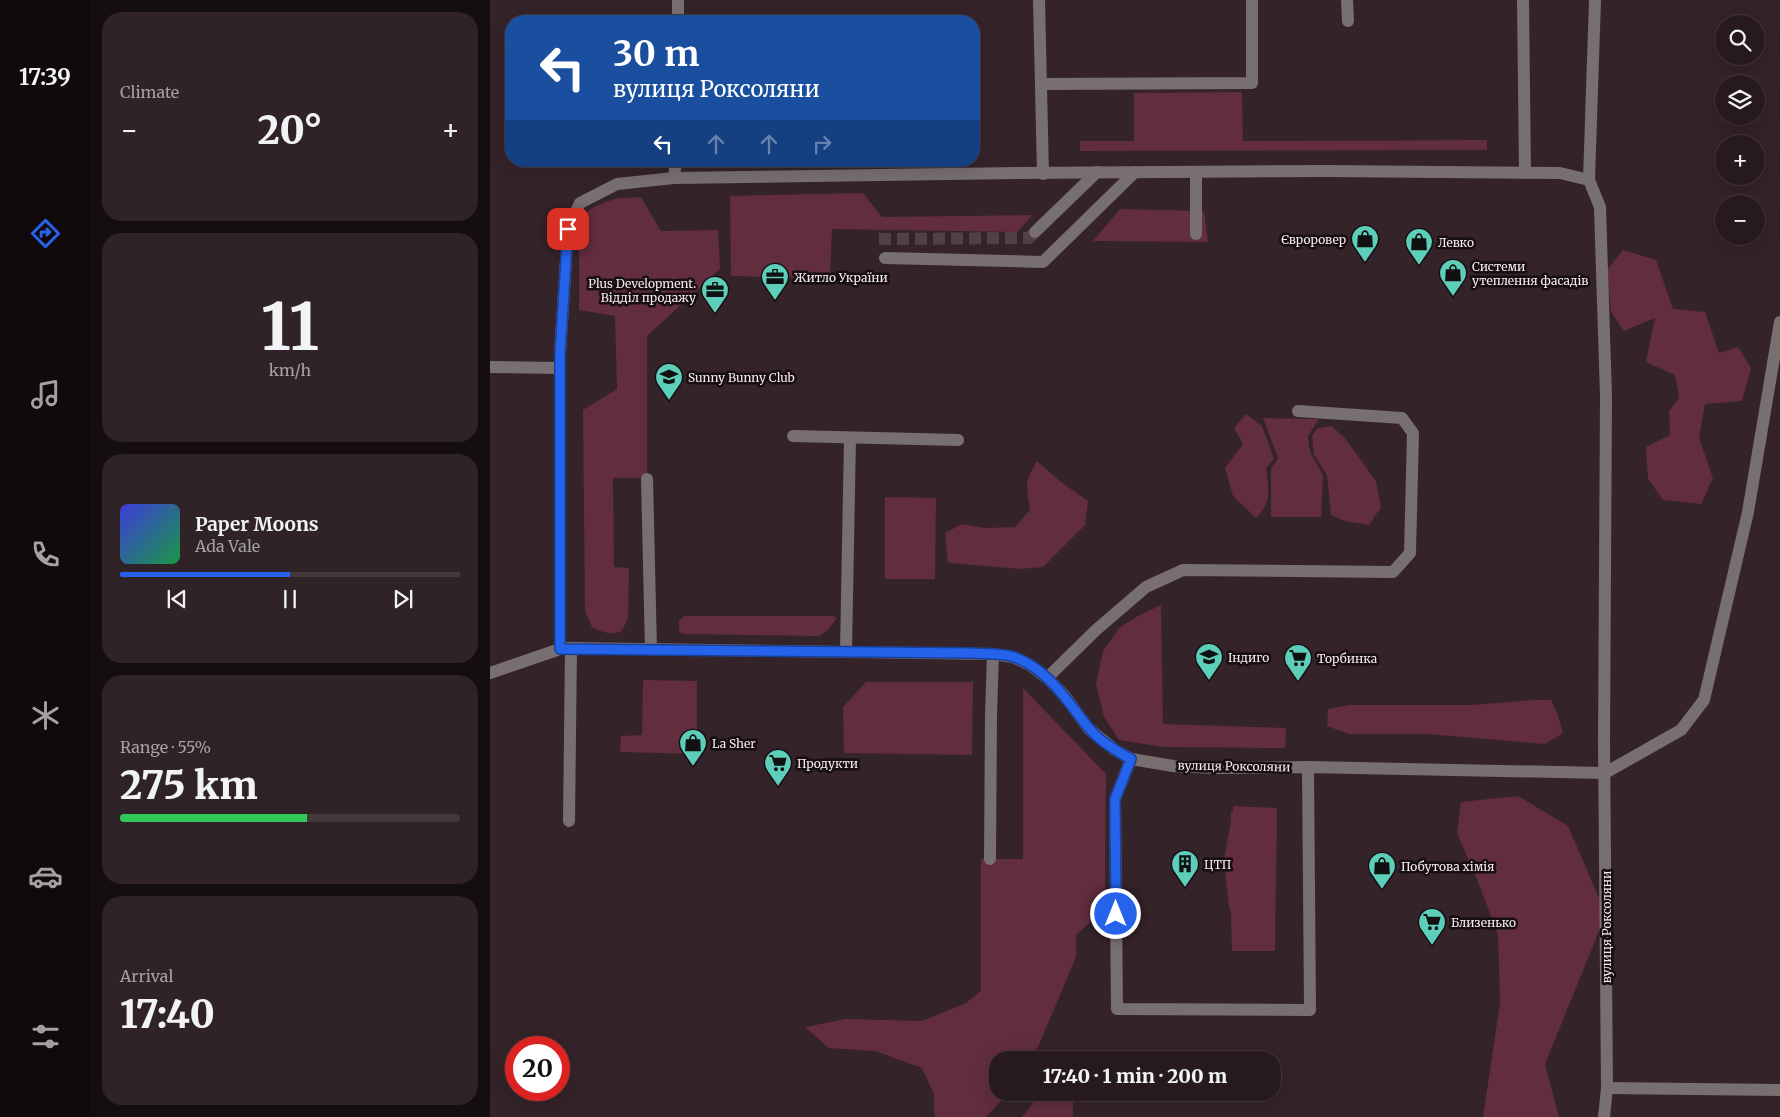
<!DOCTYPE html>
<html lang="en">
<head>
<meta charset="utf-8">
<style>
  :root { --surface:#271a1e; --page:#2f2327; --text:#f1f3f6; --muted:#a4a1a4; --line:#43383c; --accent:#2563eb }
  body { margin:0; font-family:Merriweather,serif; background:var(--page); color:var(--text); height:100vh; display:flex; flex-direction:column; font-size:19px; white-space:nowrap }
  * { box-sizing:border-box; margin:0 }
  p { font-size:16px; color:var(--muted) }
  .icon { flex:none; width:28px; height:28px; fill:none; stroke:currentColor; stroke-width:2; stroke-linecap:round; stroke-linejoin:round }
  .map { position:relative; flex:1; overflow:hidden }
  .panel { display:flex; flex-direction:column; gap:12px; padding:12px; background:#150e10; width:400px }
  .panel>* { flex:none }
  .guide { position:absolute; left:15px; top:15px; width:475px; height:152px; border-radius:20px; box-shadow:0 5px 20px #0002,0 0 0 1px var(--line); background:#1a4fa0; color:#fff; overflow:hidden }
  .tools { position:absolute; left:1225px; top:15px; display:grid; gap:10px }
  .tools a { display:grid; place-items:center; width:50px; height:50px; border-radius:50%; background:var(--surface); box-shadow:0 5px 20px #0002,0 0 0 1px var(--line); font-size:25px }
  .speed { position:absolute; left:15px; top:1036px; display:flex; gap:10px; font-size:25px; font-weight:700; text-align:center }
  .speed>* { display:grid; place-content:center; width:65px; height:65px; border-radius:50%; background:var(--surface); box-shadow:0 5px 20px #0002,0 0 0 1px var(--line); line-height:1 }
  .speed .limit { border:8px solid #d22; background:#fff; color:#111 }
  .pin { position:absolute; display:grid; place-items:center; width:42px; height:42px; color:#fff; margin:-21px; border-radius:10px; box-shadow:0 2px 8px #0006 }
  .me { position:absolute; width:55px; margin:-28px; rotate:0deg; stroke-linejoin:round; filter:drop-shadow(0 0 4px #0008) }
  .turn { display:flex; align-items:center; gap:18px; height:105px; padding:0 25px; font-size:22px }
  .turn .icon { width:65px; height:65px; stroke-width:2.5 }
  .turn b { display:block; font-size:35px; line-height:42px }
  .lanes { display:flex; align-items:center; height:48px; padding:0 25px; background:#0003; justify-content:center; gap:25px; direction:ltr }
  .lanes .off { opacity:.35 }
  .big { font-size:38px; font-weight:800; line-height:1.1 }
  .panel .card { flex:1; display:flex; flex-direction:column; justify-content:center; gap:8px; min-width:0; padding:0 18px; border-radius:20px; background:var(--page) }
  .panel .dial { align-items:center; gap:0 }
  .dial b { font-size:65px; line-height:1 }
  .song { display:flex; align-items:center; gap:15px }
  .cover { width:60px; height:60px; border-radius:8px; background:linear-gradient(135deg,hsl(240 70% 55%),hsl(140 70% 35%)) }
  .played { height:5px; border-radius:2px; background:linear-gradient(90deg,var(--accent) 50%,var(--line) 50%) }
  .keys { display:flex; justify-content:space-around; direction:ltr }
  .heat { display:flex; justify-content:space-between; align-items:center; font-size:28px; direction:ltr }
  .charge { height:8px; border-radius:4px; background:linear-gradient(90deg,#34c759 55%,var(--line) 0) }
  .trip { position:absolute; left:499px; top:1051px; width:292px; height:50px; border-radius:20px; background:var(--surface); box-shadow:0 5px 20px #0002,0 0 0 1px var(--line); font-weight:800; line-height:50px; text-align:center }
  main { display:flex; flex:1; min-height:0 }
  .dock { display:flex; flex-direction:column; width:90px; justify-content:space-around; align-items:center; background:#100a0c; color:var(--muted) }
  .dock .icon { width:35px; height:35px }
  .dock .on { color:var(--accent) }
  .dock b { font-size:22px; color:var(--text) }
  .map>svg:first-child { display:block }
  .green { fill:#612d3f }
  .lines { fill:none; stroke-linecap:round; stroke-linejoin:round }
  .minor-tunnel { stroke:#514146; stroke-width:12; stroke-dasharray:12 6; stroke-linecap:butt }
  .minor { stroke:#786f71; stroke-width:12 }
  .route-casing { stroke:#184099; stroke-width:12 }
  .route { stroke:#2563eb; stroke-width:9 }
  .labels { text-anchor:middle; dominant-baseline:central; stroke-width:5; stroke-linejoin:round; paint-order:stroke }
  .poi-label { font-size:12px; fill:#f6eaed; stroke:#160e11; text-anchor:start }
  .street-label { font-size:12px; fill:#f6eaed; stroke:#160e11 }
</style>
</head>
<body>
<main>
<nav class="dock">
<b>17:39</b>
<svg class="icon on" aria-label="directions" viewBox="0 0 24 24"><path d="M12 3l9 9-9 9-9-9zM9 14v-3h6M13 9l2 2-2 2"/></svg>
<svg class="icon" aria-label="music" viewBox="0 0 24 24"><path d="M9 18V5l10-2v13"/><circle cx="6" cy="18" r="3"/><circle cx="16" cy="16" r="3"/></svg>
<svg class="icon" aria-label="phone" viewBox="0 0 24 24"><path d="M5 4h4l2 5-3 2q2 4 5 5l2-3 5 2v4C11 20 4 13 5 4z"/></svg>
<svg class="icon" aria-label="climate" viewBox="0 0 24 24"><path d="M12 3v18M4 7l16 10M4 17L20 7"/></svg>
<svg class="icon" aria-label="car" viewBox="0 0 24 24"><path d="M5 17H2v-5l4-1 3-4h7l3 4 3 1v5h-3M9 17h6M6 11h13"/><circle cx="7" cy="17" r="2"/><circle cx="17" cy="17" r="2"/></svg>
<svg class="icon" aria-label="filters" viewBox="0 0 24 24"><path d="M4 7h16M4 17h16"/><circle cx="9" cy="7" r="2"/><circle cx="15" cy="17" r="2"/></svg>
</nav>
<section class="panel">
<div class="card"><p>Climate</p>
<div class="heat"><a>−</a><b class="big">20°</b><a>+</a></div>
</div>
<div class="card dial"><b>11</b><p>km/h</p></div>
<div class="card">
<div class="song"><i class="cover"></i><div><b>Paper Moons</b><p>Ada Vale</p></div></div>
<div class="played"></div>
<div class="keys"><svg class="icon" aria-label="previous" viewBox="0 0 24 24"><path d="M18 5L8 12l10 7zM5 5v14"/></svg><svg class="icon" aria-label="pause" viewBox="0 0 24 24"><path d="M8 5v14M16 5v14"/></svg><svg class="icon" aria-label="next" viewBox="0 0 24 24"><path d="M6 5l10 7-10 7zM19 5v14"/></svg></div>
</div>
<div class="card"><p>Range · 55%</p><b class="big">275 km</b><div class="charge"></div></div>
<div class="card"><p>Arrival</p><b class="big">17:40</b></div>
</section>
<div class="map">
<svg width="1290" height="1117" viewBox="0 0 1290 1117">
  <rect width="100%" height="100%" fill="#342328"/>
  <!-- green -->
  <g class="green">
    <polygon points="752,92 753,141 997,140 997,150 590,151 590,141 644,141 644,93"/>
    <polygon points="373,193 392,217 543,215 527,232 342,229 340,278 241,276 240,196"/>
    <path d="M151,197L171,231L228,230L230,269L157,336V478H123L124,567L139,568L138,618L132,631C121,636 113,632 102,627L95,611L93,410L127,389L125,316L89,310V230L99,210L115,202L129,198Z"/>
    <polygon points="630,209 714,211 718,242 603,241"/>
    <polygon points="1133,250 1166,260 1183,309 1215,312 1229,353 1248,347 1261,368 1252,401 1215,404 1209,438 1223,478 1211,504 1173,500 1158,479 1156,447 1180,435 1179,411 1189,398 1185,375 1156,362 1165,318 1134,331 1121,312 1117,270"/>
    <path d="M756,414L772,426L784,459L776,468C779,489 782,502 766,518L743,496L735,468L753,444L744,428Z"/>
    <polygon points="773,418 829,419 818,436 820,452 833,475 831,517 781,517 781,469 788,458"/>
    <polygon points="841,426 854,437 886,481 891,507 879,525 854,521 841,515 837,475 824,455 822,436 828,428"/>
    <path d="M547,461L571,482L598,501L595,525L553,567L530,569L458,563L455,533L472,524L496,528L525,527L540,510C537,484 533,485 547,461Z"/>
    <polygon points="395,497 446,498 445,579 395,579"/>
    <polygon points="671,605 673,724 796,728 795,748 673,747 629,740 614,717 606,684 613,651 630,627 648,616"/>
    <polygon points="194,616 343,616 347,618 338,630 329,636 196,634 189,633 189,621"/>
    <polygon points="153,680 207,681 207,754 130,752 131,736 152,735"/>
    <polygon points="376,682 483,682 482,755 354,753 353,707"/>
    <polygon points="533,688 616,774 615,909 586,935 586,957 549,1045 540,1060 508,1060 508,1092 518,1093 496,1117 445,1117 444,1112 444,1094 432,1068 385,1051 339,1048 315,1027 356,1019 432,1021 476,1003 491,991 491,859 533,859"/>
    <polygon points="1044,700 1061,700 1068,715 1073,733 1055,744 938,734 859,734 837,726 838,709 860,705 982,705"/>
    <polygon points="1028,796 1078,826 1116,914 1055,1064 1069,1117 993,1117 1010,1003 1008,935 988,882 967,833 971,802"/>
    <path d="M743,806L787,808C787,856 785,903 785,951H742L741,914L739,908L734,860L741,821V811H743Z"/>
    <polygon points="549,1095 583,1095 583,1117 532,1117"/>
  </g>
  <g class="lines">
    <!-- minor-tunnel -->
    <polyline class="minor-tunnel" points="389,239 539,238 545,232"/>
    <!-- minor -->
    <g class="minor">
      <polyline points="188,0 188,21"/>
      <polyline points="549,0 553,174"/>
      <polyline points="857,0 858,21"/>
      <polyline points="1033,0 1035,173"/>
      <polyline points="1105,0 1099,180 1110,207 1116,397 1114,742 1117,1088 1114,1117"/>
      <polyline points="551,84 762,83 762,0"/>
      <polyline points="706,172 706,234"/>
      <polyline points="184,178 186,161"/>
      <polyline points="545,232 607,172"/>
      <polyline points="395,258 553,262 645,172"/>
      <polyline points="0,367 70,368"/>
      <polyline points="303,436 468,440"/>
      <polyline points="157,479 161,650"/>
      <polyline points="70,649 70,353 78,229 90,203 127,184 184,178 528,173 836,171 1070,173 1099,180"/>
      <polyline points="356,651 360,438"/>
      <polyline points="0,673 70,649 81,648 503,654 523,657 540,665 557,678 574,695 599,729 625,750 641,759 683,766 726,768 818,767 1115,773"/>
      <polyline points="557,678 606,630 656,587 693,570 903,572 920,553 923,433 912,418 808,411"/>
      <polyline points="641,759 625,799 627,1009 820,1010 818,767"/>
      <polyline points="1115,773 1191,730 1214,700 1258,512 1290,322"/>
      <polyline points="79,821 81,648"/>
      <polyline points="500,859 501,715 503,654"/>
      <polyline points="1117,1088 1290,1090"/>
    </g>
  </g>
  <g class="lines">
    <defs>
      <path id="route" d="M78,229L70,353V649L482,653C495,654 511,653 524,657C558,669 577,701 598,727C609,741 626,751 641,759L625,799L626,914"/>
    </defs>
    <!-- route casing -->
    <use href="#route" class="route-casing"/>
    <!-- route -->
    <use href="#route" class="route"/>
  </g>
  <!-- icons -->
  <defs>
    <symbol id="shop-pin" viewBox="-11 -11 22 30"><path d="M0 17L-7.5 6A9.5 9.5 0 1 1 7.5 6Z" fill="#5cceba" stroke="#160e11"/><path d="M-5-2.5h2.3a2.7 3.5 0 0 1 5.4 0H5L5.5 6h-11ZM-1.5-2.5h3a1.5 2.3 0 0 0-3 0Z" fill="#111"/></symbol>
    <symbol id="office-pin" viewBox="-11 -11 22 30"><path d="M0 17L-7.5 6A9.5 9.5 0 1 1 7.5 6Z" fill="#5cceba" stroke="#160e11"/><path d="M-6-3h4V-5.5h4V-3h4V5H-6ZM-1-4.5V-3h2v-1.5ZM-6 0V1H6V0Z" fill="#111"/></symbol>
    <symbol id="school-pin" viewBox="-11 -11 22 30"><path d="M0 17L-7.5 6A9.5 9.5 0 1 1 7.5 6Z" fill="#5cceba" stroke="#160e11"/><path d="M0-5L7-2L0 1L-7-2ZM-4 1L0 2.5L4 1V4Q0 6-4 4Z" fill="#111"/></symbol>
    <symbol id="supermarket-pin" viewBox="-11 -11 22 30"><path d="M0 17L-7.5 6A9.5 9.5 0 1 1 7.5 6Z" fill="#5cceba" stroke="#160e11"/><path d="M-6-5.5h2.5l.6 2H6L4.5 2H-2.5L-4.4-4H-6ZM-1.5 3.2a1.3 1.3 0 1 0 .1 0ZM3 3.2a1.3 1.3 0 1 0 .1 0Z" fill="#111"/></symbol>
    <symbol id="building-pin" viewBox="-11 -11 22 30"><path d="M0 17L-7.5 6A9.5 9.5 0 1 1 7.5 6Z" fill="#5cceba" stroke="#160e11"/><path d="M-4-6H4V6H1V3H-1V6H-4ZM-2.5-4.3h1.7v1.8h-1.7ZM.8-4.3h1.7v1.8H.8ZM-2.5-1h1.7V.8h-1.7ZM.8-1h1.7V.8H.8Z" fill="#111"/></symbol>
  </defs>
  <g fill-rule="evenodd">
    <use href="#shop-pin" x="859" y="223" width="32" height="43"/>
    <use href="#shop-pin" x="913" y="226" width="32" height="43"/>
    <use href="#shop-pin" x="947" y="257" width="32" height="43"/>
    <use href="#office-pin" x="269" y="261" width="32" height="43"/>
    <use href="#office-pin" x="209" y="274" width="32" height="43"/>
    <use href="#school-pin" x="163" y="361" width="32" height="43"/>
    <use href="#school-pin" x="703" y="641" width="32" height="43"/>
    <use href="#supermarket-pin" x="792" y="642" width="32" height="43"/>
    <use href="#shop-pin" x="187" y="727" width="32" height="43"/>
    <use href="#supermarket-pin" x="272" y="747" width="32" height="43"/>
    <use href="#building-pin" x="679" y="848" width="32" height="43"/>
    <use href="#shop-pin" x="876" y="850" width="32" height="43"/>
    <use href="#supermarket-pin" x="926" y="906" width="32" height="43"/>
  </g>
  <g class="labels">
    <!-- poi labels -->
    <g class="poi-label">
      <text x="856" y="239" text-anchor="end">Євроровер</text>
      <text x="948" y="242">Левко</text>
      <text x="982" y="266">Системи<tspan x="982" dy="14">утеплення фасадів</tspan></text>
      <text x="304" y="277">Житло України</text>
      <text x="206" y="283" text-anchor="end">Plus Development.<tspan x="206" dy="14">Відділ продажу</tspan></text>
      <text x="198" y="377">Sunny Bunny Club</text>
      <text x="738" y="657">Індиго</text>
      <text x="827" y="658">Торбинка</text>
      <text x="222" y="743">La Sher</text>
      <text x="307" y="763">Продукти</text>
      <text x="714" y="864">ЦТП</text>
      <text x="911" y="866">Побутова хімія</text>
      <text x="961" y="922">Близенько</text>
    </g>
    <!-- street labels -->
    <g class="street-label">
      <text transform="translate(744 766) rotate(1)">вулиця Роксоляни</text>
      <text transform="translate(1116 927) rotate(-90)">вулиця Роксоляни</text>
    </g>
  </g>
</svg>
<div class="tools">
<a><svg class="icon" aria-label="search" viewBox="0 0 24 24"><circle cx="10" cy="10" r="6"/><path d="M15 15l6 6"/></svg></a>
<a><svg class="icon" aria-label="layers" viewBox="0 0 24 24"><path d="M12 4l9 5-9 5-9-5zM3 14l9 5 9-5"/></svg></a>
<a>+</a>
<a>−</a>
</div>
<div class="speed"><div class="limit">20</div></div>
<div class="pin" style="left:78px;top:229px;background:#d93025"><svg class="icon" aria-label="arrive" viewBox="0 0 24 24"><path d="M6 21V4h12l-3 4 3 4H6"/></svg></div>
<svg class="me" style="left:626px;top:914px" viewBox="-20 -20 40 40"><circle r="17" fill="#2563eb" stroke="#fff" stroke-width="3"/><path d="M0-11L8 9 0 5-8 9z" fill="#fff"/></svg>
<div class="trip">17:40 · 1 min · 200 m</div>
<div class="guide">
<div class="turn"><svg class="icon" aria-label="left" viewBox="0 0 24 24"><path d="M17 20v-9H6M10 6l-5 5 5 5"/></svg><div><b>30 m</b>вулиця Роксоляни</div></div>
<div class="lanes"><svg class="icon" aria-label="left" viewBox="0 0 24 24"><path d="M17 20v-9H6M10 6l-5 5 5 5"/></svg><svg class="icon off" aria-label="ahead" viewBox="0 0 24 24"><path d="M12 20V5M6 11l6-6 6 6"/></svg><svg class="icon off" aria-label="ahead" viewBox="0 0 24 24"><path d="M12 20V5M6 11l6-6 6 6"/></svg><svg class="icon off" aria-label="right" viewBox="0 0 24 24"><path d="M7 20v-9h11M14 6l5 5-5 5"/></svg></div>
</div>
</div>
</main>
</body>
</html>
